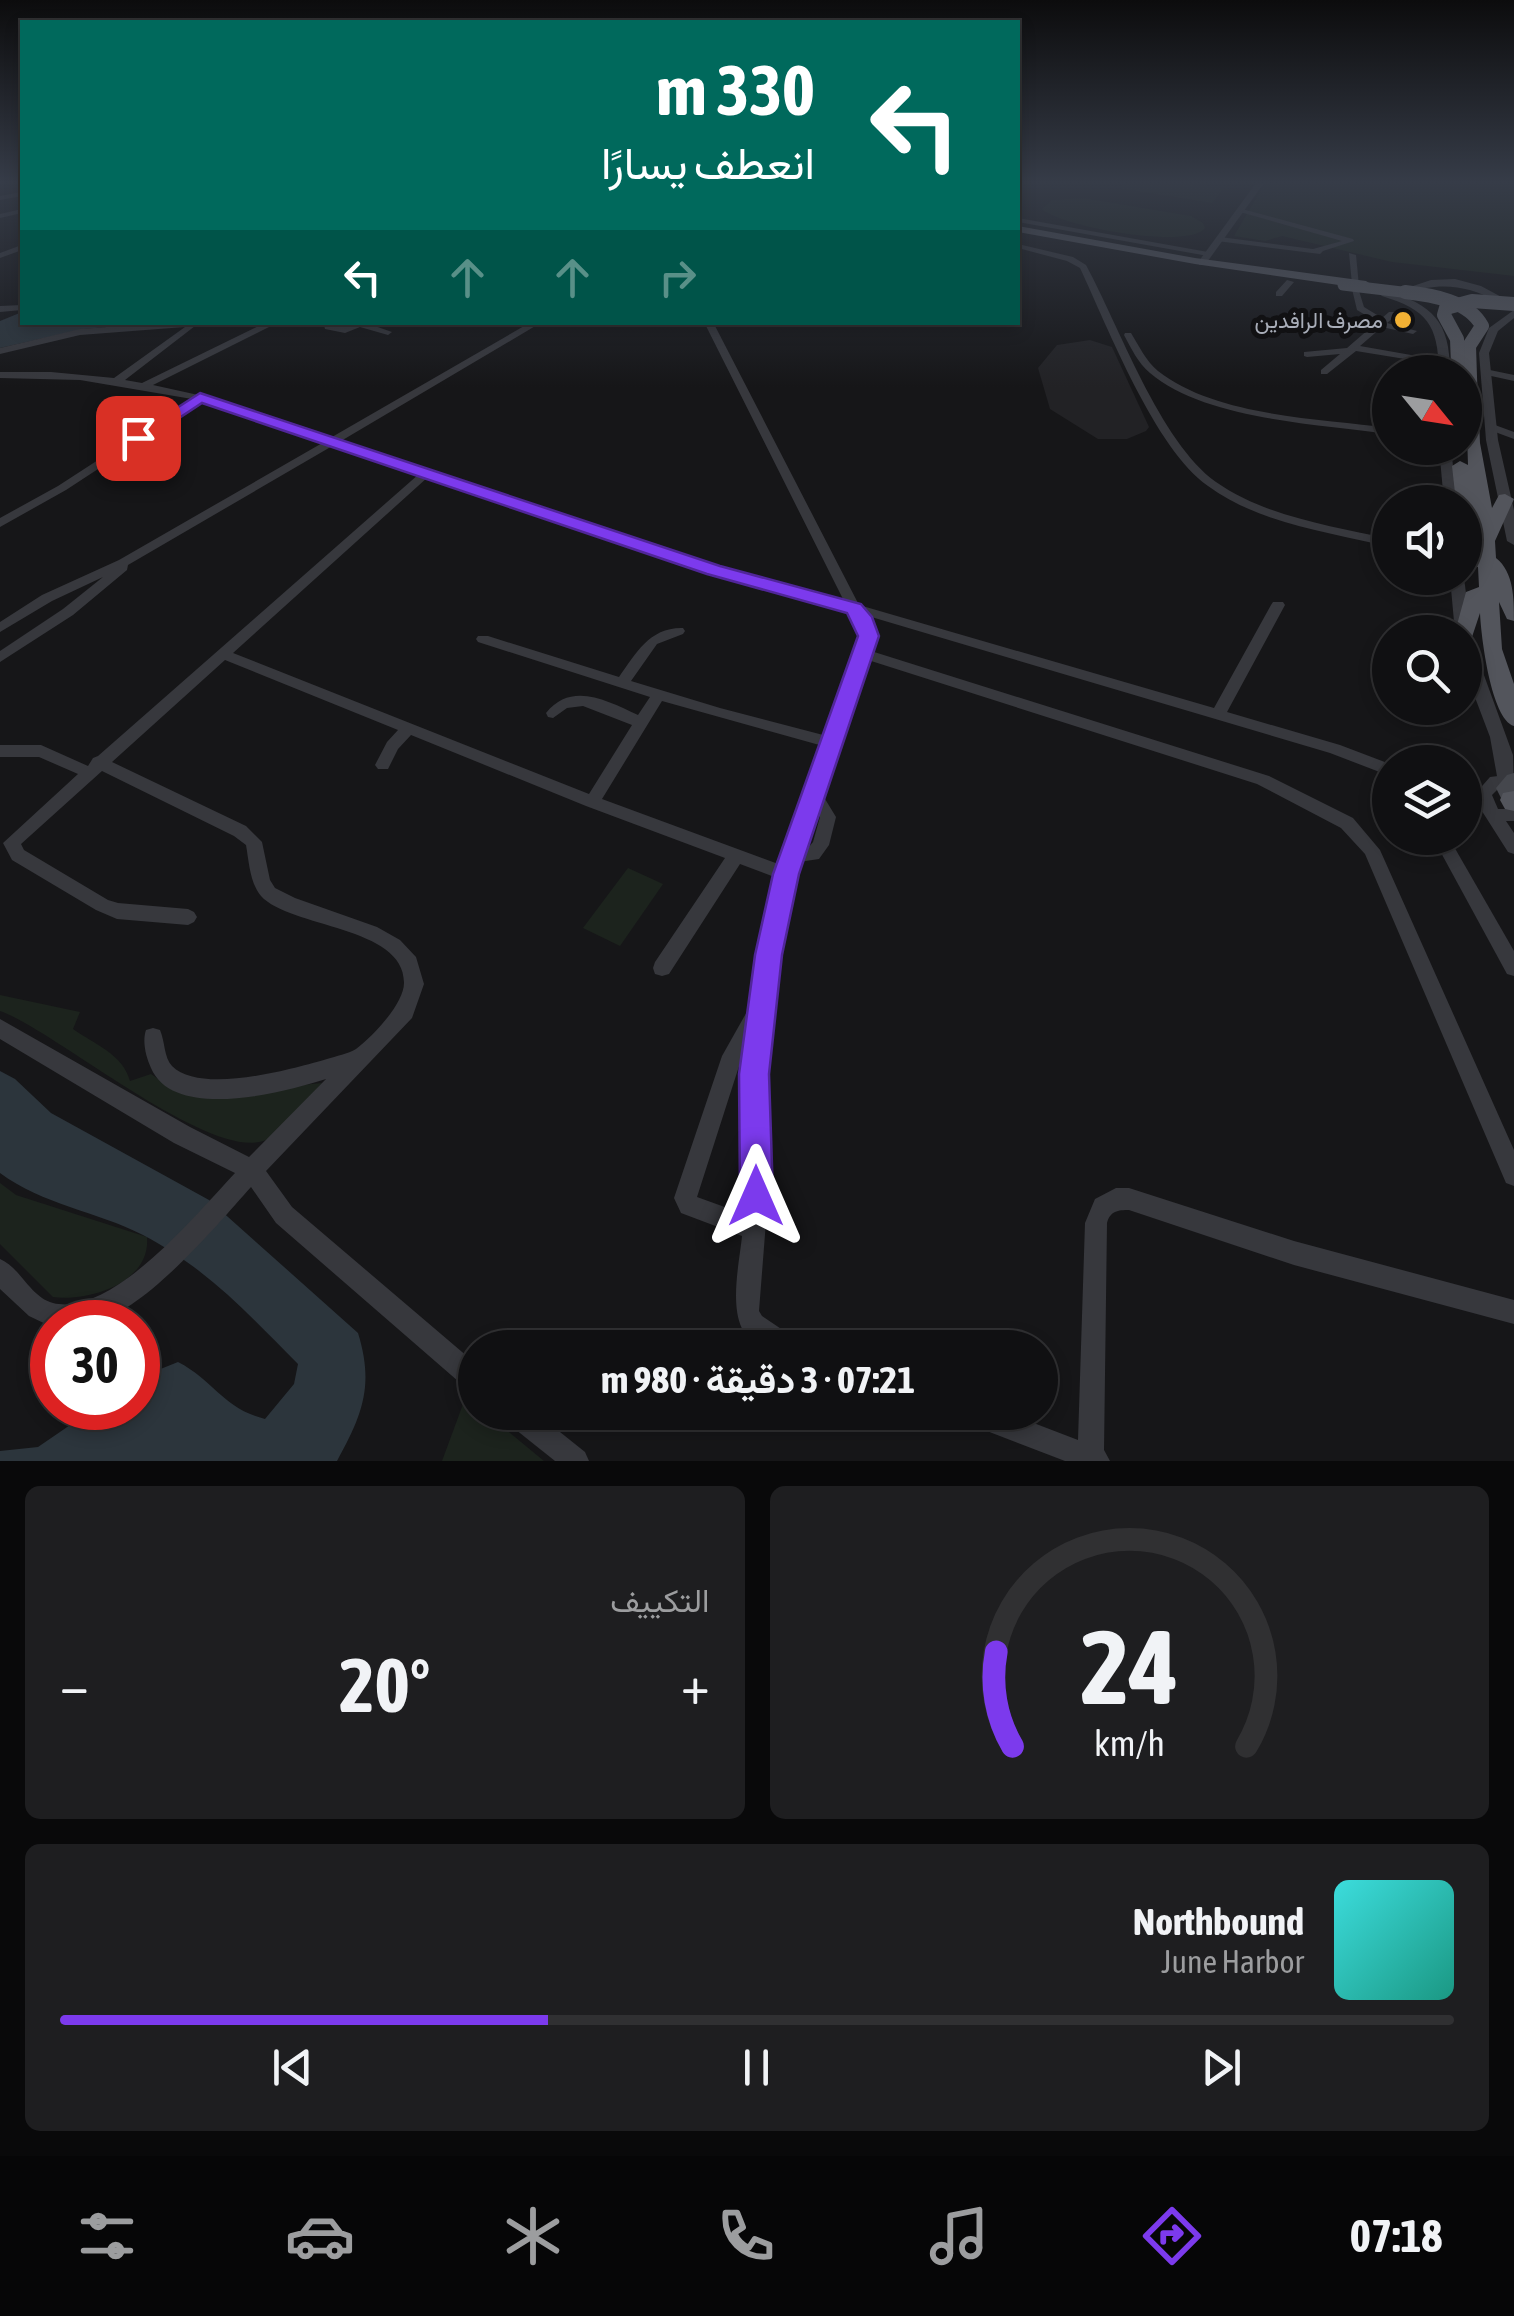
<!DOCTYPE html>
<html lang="ar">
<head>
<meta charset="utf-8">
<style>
  :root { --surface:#101012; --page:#1e1e20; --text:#f1f3f6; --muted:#9c9d9f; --line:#303032; --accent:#7c3aed }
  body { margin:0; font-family:"Asap Condensed",Vazirmatn,sans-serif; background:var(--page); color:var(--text); direction:rtl; height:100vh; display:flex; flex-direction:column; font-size:38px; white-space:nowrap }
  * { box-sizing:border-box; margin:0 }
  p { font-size:32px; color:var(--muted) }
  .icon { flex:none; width:55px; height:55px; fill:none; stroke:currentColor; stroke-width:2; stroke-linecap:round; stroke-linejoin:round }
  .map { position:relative; height:1461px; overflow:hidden; direction:ltr }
  .side { display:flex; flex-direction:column; gap:25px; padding:25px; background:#09090a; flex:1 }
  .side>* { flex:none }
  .top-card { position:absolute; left:20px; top:20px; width:1000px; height:305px; border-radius:0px; box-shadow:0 5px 15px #0003,0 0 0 2px var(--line); direction:rtl; background:#00695c; color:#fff; overflow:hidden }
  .needle { width:65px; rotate:120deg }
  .controls { position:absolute; left:1372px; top:355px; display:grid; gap:20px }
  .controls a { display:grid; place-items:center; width:110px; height:110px; border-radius:50%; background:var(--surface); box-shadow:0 5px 15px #0003,0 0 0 2px var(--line); font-size:50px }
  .speed { position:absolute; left:30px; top:1300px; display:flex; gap:20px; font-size:50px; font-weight:700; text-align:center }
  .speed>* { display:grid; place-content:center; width:130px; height:130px; border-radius:50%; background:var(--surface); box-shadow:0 5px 15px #0003,0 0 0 2px var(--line); line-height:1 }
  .speed .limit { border:15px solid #d22; background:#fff; color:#111 }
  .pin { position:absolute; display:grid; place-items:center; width:85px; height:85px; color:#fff; margin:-42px; border-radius:20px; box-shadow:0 5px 15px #0006 }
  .me { position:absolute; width:110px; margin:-55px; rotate:0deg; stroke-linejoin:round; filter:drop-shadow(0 0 8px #0008) }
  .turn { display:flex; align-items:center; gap:35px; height:210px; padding:0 40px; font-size:45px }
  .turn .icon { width:130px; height:130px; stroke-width:2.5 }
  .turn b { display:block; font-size:70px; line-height:85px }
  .lanes { display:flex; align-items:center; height:95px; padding:0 40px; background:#0003; justify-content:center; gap:50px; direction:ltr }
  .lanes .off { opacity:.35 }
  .big { font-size:75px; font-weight:700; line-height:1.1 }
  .side .widget { flex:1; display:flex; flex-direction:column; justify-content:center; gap:15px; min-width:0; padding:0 35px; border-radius:15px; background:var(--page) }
  .side .dial { align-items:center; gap:0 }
  .dial svg { height:260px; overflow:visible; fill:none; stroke:var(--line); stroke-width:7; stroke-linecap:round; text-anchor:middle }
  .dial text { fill:var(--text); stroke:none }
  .song { display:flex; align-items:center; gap:30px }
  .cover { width:120px; height:120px; border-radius:15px; background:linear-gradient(135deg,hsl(180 70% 55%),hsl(170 70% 35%)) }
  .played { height:10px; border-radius:5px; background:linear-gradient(90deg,var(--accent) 35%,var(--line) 35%) }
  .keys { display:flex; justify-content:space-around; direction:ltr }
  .heat { display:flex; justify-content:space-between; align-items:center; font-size:55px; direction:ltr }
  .side .tiles { flex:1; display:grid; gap:25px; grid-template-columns:1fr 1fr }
  .widget:last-child { grid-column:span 2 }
  .trip { position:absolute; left:458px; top:1330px; width:600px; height:100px; border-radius:50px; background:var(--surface); box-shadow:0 5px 15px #0003,0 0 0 2px var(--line); font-weight:700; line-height:100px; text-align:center; direction:rtl }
  .tabs { display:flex; height:160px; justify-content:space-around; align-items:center; background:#060607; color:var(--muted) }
  .tabs .icon { width:70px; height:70px }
  .tabs .current { color:var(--accent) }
  .tabs b { font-size:45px; color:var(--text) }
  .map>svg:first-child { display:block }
  .built { fill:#222225 }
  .green { fill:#1c231d }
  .water { fill:#2c353c }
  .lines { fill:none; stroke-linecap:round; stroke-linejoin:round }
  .minor { fill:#37383d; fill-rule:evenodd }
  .tertiary { fill:#37383d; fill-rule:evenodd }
  .secondary { fill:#45474d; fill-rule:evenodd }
  .primary { fill:#53555c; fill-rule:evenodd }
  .primary-bridge-far1 { stroke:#53555c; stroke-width:11 }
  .primary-bridge { stroke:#53555c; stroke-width:14 }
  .route { fill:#7c3aed; stroke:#51269a; stroke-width:2.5 }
  .poi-dot { fill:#f2b134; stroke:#111113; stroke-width:4 }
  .labels { text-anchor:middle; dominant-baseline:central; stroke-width:10; stroke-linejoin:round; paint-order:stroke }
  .far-poi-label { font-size:22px; fill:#a8adb8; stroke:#111113; text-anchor:end }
</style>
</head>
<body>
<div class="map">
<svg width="1514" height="1461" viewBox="0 0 1514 1461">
  <rect width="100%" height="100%" fill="#161618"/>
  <!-- built -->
  <polygon class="built" points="1090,340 1112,347 1149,427 1146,431 1127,439 1098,439 1050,409 1038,368 1057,345"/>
  <!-- green -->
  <g class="green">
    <polygon points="1123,183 1225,186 1212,203 1118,188"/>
    <polygon points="1265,183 1514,183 1514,276 1392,262 1282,236 1265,241 1234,236"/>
    <path d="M1083,198L1191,216L1203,223L1205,228C1189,250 1061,227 1042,209L1052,200Z"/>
    <polygon points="628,868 663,884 620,946 583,928"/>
    <path d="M0,995L80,1012L73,1029C94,1044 123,1054 130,1081L151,1074C201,1112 266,1087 322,1083C307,1100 288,1128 268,1139C215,1167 55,1030 0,1011Z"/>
    <path d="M0,1183L16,1195L147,1237C151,1282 90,1302 53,1297L0,1244Z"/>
    <polygon points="466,1396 475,1404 475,1412 486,1413 544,1461 442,1461"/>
  </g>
  <!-- water -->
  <g class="water">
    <polygon points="22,312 22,322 150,323 84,329 0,348 0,321"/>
    <path d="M0,1071L15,1079L51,1113L209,1200L358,1333C374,1385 363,1414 337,1461H0V1451L38,1447L95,1408H138V1378L178,1362C215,1381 222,1408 265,1419L294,1384L298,1364C247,1313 208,1269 143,1235C96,1211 43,1205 0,1173Z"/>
  </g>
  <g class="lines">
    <!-- minor -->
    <g class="minor">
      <polygon points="22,209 22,213 0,218 0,214"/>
      <polygon points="1242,209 1353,239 1354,241 1323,251 1320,254 1217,241 1220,237 1313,249 1342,241 1240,212"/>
      <polygon points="1018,218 1208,252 1212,254 1208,256 1018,222"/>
      <path d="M1018,244L1073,257L1086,265C1119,326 1160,442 1216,482C1266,517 1332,526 1390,539V547C1329,532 1260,524 1208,486C1155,449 1108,328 1080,268L1067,261L1018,248Z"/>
      <polygon points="19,246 22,246 22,250 0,258 0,253"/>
      <polygon points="1349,253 1356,255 1359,286 1352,284"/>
      <polygon points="1287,280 1294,282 1282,296 1276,296 1276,292"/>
      <polygon points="1352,289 1359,291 1364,307 1382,318 1389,312 1395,312 1395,316 1387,323 1417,331 1413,334 1382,327 1360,346 1445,361 1448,362 1448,366 1356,351 1327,374 1321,374 1321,370 1340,354 1307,357 1304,356 1304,352 1347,348 1377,322 1357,310"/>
      <polygon points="22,305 22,310 0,312 0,306"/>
      <path d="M174,322H221L195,326L125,380L142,383L267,322H279L153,385L221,400L332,437L531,322H542L341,441L718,567L844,601L704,322H713L859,605L1214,708L1271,605L1273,602H1283L1285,605L1227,712L1340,745L1390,764V776L1330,753L868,616C877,628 876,638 871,651L1269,776L1353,818L1380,850L1514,1150V1186L1506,1183L1365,854L1341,828L1257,784L868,660L822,794L836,817L829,845L819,859L799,862L777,955L764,1075L768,1196L759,1311L762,1316L796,1339L799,1348C789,1348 777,1350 767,1348C721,1338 739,1269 742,1236L681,1213L674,1198L722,1056L749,1008L752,1006L759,955L777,878L740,864L669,974L662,976L655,974L653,968L655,962L725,858L586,806L411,735L398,749L388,769H378L375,765L387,742L398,730L225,660L112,762L246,826L262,842L270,880L275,888L295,898L377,927L400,940L416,957L424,984L412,1018L266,1171L292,1207L475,1363V1391L466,1388L276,1223L251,1187C216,1226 143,1314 92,1322C79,1325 65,1322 52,1322V1327L29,1316L0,1289V1259C21,1268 30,1297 53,1303C112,1318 198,1212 235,1173L174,1143L0,1039V1019L190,1127L249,1157L326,1079C285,1092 174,1122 151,1068C146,1057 142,1042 146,1030L153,1028L160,1030C165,1041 164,1058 172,1066C201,1095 292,1069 327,1059C336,1056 348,1054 356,1049C372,1037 404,1004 404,983C405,926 290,928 261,896C250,883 249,862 246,845L234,836L102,771L21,844L24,850L108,900L118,903L188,909L194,912L197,917L194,922L188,925L117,919L96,910L12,860L3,843L78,774L39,757H0V745H41L88,766L93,758L98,756L419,474L334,445L128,565L127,570L73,615L0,662V651L63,609L103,577L52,601L0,632V622L42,595L119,560L324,442L202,401L66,490L0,527V518L58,486L192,399L80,380L0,378V372H51L114,378L185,327L80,335L0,354V348L80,329ZM428,477L710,573L849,611L860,625L862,637L827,736L720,708L631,681L657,644L683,634L685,631L683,628C650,627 636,653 619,677L488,636H478L476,639L478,642L650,697L638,715C607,701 572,681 546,713L548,717L553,718L567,708L583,706L632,725L589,794L233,653ZM662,701L823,746L781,865L602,799ZM816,812L820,817L813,842L808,848H803ZM747,1048L744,1075V1214L697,1197L741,1060Z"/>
      <polygon points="323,322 344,327 357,322 370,322 369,324 392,332 388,335 360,327 345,333 325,329"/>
      <path d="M1125,333H1131C1139,346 1146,361 1158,371C1217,417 1318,418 1390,428V434C1320,424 1205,420 1150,373C1138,363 1131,348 1124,335Z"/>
      <polygon points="1485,369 1514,375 1514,381 1482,374 1482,370"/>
      <polygon points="1487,425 1495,425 1514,432 1514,439 1487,429"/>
      <polygon points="1514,774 1514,786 1500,787 1492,795 1498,809 1514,809 1514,821 1506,821 1514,833 1514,854 1508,852 1480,808 1476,793 1490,777"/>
      <polygon points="1433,838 1449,838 1514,951 1514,976 1507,974"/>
      <path d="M1116,1188H1129L1294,1241L1514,1300V1324L1294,1265L1129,1210C1118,1210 1110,1211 1107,1223L1104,1450L1110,1461H1065L961,1421L957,1412H1005L1078,1440L1085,1223L1095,1199Z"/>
      <polygon points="501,1412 535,1412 585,1452 589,1461 555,1461 505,1421"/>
    </g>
    <!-- tertiary -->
    <g class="tertiary">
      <polygon points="1256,183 1264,183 1205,265 1199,265 1199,261"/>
      <polygon points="22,192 22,196 0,200 0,196"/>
      <path d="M1455,279L1481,286L1507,300L1499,302C1466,285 1441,282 1406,293L1401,290L1431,280Z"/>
      <path d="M1385,291C1433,304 1450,322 1450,372H1439C1438,324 1427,310 1382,296L1380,294Z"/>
      <polygon points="1514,310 1514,318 1498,331 1489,353 1498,440 1514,510 1514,545 1507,541 1486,440 1479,353 1489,328"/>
      <polygon points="1439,448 1451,448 1457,502 1444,502"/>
      <polygon points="1450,578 1464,578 1471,632 1469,636 1455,632"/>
      <polygon points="1465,640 1473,645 1513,755 1514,792 1507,795 1500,793 1490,737 1465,671"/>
    </g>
    <!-- secondary -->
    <polygon class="secondary" points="1514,773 1514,810 1506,808 1496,788 1507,775"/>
    <!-- primary -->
    <g class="primary">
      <polygon points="1018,226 1195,258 1366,281 1372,285 1366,289 1195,264 1018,232"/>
      <path d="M1470,373L1477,377L1480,443L1492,508L1499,495L1505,494L1514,499L1495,541L1496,558C1514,572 1514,599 1514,621L1507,619L1499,602L1502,649L1514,684V726C1491,719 1481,636 1480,613L1472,637L1465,639V632H1455L1466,592L1479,587L1478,567L1465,565V502H1456L1452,466L1460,461L1468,465L1465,374Z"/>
      <polygon points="1514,791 1514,811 1505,809 1500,800 1503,793"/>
    </g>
    <!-- primary-bridge-far1 -->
    <polyline class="primary-bridge-far1" points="1343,285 1427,295"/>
    <!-- primary-bridge -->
    <g class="primary-bridge">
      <path d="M1405,292C1432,295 1469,301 1482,326L1469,346L1470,377"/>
      <polyline points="1458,366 1457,339 1444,315 1446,308 1472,301 1514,304"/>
    </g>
  </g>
  <!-- sky -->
  <linearGradient id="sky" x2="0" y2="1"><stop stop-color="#0c0c0d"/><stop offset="0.47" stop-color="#363c48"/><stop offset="1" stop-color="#363c48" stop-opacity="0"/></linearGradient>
  <rect width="1514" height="387" fill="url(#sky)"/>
  <!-- route -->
  <polygon class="route" points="200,393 720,566 861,604 872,617 879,636 799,874 782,955 769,1074 773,1196 768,1208 756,1213 745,1208 740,1196 739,1074 755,955 773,874 858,636 847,613 707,574 202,403 143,442 130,438"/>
  <!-- markers -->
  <circle class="poi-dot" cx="1403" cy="320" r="10"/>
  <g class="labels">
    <!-- far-poi labels -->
    <g class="far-poi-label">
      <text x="1383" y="320">مصرف الرافدين</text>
    </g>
  </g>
</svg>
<div class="controls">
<a><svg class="needle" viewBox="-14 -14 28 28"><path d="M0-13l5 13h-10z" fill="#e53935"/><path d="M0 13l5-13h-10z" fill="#9c9d9f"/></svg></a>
<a><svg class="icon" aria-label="sound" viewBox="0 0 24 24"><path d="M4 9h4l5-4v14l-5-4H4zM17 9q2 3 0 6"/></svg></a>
<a><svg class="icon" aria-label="search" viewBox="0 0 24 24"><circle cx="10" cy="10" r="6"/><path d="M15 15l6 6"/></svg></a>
<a><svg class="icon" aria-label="layers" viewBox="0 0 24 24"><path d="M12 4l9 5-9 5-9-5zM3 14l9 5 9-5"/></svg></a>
</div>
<div class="speed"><div class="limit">30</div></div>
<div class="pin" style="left:138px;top:438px;background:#d93025"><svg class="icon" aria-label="arrive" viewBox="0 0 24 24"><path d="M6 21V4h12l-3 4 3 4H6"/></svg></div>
<svg class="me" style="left:756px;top:1196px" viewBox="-20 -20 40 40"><path d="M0-17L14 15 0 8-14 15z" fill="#7c3aed" stroke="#fff" stroke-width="4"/></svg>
<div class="trip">07:21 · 3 دقيقة · 980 m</div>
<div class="top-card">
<div class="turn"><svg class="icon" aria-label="left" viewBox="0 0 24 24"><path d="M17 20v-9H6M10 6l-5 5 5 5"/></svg><div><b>330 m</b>انعطف يسارًا</div></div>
<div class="lanes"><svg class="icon" aria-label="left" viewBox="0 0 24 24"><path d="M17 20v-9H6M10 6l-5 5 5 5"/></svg><svg class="icon off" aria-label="ahead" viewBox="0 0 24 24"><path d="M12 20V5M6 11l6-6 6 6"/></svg><svg class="icon off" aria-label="ahead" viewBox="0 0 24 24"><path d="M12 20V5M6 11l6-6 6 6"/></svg><svg class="icon off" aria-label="right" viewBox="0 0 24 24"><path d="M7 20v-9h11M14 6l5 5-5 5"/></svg></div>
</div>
</div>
<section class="side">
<div class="tiles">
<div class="widget dial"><svg viewBox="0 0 100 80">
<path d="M14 69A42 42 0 1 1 86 69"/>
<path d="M14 69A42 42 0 0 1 9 40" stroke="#7c3aed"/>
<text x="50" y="56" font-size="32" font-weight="700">24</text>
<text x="50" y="72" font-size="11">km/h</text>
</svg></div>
<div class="widget"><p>التكييف</p>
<div class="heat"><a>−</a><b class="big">20°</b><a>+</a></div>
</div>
<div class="widget">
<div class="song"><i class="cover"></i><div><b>Northbound</b><p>June Harbor</p></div></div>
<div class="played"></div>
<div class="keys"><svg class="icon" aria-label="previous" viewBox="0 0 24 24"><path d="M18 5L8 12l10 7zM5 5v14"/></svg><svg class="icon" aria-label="pause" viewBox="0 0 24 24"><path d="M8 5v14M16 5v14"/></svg><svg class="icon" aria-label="next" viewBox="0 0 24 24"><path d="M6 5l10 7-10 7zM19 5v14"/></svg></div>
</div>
</div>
</section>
<nav class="tabs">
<b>07:18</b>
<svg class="icon current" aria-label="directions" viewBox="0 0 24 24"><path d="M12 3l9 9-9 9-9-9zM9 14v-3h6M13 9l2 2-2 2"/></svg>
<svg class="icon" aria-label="music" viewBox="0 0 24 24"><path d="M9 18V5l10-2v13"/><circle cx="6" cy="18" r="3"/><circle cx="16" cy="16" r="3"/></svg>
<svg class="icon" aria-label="phone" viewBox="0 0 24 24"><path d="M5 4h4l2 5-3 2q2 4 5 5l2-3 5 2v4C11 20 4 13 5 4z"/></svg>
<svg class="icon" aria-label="climate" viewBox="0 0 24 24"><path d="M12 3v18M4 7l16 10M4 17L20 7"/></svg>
<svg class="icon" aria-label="car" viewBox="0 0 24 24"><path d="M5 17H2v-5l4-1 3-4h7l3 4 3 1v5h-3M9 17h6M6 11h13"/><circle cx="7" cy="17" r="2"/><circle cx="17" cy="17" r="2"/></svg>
<svg class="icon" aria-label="filters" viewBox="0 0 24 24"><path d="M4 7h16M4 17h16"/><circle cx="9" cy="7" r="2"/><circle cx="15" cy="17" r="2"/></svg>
</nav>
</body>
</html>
